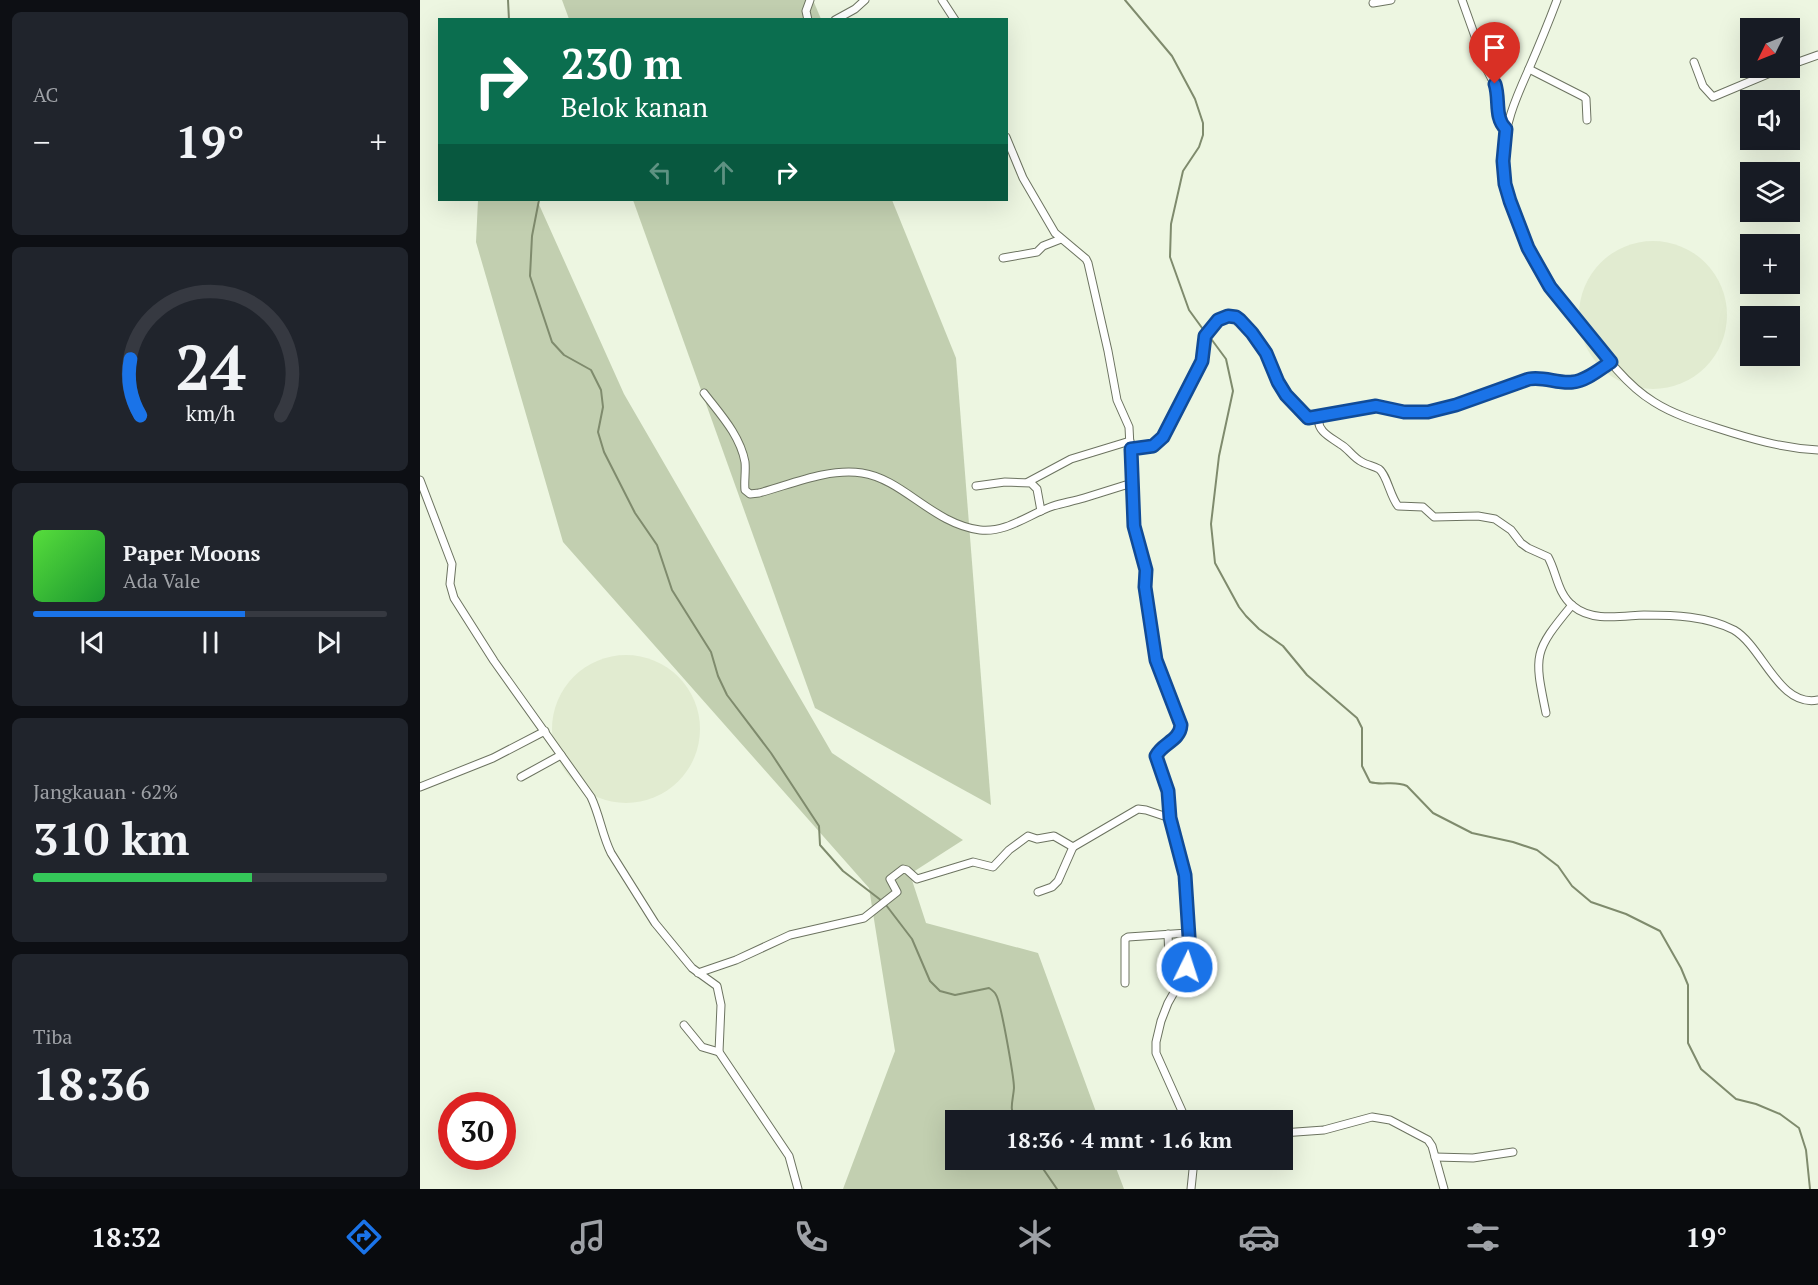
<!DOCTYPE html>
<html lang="id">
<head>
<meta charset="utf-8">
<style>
  :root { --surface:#171b24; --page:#20242c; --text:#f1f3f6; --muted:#9ea1a6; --line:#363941; --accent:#1a73e8 }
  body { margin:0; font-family:"PT Serif",serif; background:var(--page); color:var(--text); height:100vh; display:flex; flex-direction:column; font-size:22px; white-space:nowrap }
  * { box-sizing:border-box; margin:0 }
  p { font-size:20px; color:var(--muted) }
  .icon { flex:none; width:33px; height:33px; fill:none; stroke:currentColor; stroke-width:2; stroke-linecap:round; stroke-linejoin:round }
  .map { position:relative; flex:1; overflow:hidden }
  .drawer { display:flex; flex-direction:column; gap:12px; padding:12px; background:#0d0f14; width:420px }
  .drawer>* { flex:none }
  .guide { position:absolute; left:18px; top:18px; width:570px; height:183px; border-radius:0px; box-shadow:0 6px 24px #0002; background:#0b6e4f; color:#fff; overflow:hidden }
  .needle { width:39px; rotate:227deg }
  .buttons { position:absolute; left:1320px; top:18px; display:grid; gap:12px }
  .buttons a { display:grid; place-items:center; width:60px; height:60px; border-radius:0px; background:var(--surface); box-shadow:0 6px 24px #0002; font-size:30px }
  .speed { position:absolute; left:18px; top:1092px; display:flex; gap:12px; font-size:30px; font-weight:700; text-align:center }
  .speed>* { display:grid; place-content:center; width:78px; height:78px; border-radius:50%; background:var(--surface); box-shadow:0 6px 24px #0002; line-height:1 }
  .speed .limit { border:9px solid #d22; background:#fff; color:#111 }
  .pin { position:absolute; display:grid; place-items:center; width:51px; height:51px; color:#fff; margin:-62px -26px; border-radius:50% 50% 50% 0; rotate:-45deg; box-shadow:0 0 6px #0007 }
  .pin .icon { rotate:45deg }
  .me { position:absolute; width:66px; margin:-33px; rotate:4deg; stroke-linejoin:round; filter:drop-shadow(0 0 4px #0008) }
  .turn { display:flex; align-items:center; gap:21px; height:126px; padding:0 24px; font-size:27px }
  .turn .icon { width:78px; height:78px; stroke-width:2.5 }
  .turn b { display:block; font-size:42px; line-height:51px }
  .lanes { display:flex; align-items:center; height:57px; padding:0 24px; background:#0003; justify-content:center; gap:30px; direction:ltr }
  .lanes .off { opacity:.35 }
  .big { font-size:45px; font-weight:700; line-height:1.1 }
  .drawer .card { flex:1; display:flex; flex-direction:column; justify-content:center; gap:9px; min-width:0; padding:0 21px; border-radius:9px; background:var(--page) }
  .drawer .dial { align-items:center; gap:0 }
  .dial svg { height:156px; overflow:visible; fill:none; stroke:var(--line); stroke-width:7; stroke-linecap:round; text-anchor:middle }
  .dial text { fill:var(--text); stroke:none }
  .song { display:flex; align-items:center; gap:18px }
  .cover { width:72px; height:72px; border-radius:9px; background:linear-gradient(135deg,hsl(110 70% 55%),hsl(130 70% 35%)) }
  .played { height:6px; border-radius:3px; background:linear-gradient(90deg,var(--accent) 60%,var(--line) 60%) }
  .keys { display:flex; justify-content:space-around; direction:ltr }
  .heat { display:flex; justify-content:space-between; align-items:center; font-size:33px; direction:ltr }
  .charge { height:9px; border-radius:4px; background:linear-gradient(90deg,#34c759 62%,var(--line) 0) }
  .trip { position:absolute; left:525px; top:1110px; width:348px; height:60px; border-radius:0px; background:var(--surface); box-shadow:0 6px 24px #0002; font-weight:700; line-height:60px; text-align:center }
  .tabs { display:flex; height:96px; justify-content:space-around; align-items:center; background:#090b0e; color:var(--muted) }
  .tabs .icon { width:42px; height:42px }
  .tabs .on { color:var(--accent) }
  .tabs b { font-size:27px; color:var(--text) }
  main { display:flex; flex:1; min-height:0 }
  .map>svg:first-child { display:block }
  .built { fill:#e1ebd0 }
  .green { fill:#c2cfb0 }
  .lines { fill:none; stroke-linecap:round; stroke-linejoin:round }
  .stream { stroke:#7f8b6d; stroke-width:2 }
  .minor-casing { stroke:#6c7360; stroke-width:9 }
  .minor { stroke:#fff; stroke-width:7 }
  .route-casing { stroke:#114b97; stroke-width:15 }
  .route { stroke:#1a73e8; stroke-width:10 }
</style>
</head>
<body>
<main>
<section class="drawer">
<div class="card"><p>AC</p>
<div class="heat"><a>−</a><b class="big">19°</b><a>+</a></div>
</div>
<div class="card dial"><svg viewBox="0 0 100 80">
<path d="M14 69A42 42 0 1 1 86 69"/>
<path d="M14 69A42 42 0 0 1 9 40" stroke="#1a73e8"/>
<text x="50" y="56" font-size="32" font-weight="700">24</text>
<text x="50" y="72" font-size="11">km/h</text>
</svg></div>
<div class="card">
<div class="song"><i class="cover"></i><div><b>Paper Moons</b><p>Ada Vale</p></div></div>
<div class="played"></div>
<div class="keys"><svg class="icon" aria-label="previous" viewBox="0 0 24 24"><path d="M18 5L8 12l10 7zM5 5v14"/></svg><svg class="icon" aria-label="pause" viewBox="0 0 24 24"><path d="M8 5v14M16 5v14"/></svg><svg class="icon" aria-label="next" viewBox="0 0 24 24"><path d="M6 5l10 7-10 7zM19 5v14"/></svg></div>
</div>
<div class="card"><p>Jangkauan · 62%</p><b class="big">310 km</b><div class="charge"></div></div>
<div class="card"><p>Tiba</p><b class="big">18:36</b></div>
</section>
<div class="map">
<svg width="1398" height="1189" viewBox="0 0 1398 1189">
  <rect width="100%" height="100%" fill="#edf6e1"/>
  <!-- built -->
  <g class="built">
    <circle cx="1233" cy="315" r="74"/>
    <circle cx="206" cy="729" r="74"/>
  </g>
  <!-- green -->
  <g class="green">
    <polygon points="142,0 393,0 401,19 149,19"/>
    <polygon points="58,200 117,200 204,394 412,753 543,840 490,874 506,923 618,953 679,1120 536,1120 536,1160 693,1160 704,1189 423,1189 475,1051 449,888 143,542 56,242"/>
    <polygon points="213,200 472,200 536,358 571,805 395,708"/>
  </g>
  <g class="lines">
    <!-- stream -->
    <g class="stream">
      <polyline points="88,0 89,20"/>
      <polyline points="705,0 752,56 775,99 783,123 783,135 779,147 763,171 751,224 750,257 769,310 785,332"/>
      <polyline points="119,200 112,236 110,276 132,342 144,355 171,370 181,390 183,407 178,432 184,452 215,513 237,545 252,590 291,652 298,676 307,695 351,753 399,826 400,845 423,871 462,901"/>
      <path d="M789,336L806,359L813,391L799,456L791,524L795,563L819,607L826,616L839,629L863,646L887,675L937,718L942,728V766L950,782C963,786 974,780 987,786L1013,813L1052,833L1093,842L1117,850L1138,866L1152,886L1171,902L1206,914L1240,931L1261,968L1268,985V1043L1281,1069L1316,1099L1336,1104L1360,1114L1379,1128L1386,1150L1390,1189"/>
      <path d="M466,905L492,939L510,981L520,991L535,995L569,988C572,990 575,992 576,995C581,1002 594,1078 594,1088C593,1101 589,1108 595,1120"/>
      <polyline points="617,1160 637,1189"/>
    </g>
    <defs>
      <g id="minor">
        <polyline points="522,0 535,20"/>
        <polyline points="1042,0 1067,70 1077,89 1079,117 1082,125 1086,129"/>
        <path d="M1137,0C1128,24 1118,48 1108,71C1095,100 1084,126 1083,158C1083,196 1108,258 1131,288C1141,303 1155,316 1166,330C1185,356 1206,385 1234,402C1253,414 1275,421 1297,428C1331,439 1362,448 1398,450"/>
        <polyline points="953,3 971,0"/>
        <polyline points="388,20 386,11 390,0"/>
        <polyline points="415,20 435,9 445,0"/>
        <polyline points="1274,62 1283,86 1293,97 1362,68"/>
        <polyline points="1370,65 1398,55"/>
        <polyline points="1109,69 1164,97 1166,99 1167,120"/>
        <path d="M586,137L603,178L635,233L666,259L668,263L688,351L697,400L709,427L714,526L726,570L725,587L736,660L761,725C760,741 742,743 737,756L748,791L750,818L765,875L770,952L765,973L748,1003L741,1021L736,1042V1053L766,1120"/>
        <polyline points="583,258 617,252 623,246 641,239"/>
        <path d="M284,393C300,414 320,435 325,462C326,472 324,481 325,490L330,494L339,493C372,484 408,468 442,473C483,479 513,524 560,530C587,533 609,514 633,506C643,503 654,501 664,498C680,493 696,488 712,483"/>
        <path d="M899,418C896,431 912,438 920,444C928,448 933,458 942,462C947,465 954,466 959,469C967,475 970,496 978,506L1003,507L1014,517L1058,516L1075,519L1091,530L1101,543L1108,548L1128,557C1137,573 1137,593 1153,606C1172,622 1201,616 1224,615C1254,615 1287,616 1314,630C1343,647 1359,708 1398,700"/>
        <path d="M711,449L733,446L743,437L782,361L785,336L798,320L808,316L816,317L821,320L832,333L846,353L858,382L866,395L888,418L956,406L989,412H1008L1036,405L1109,379C1120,377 1128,380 1138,381C1159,385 1174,373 1191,362"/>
        <path d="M0,480L32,564L30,584L34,598L74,661L171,797C180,816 182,835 191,853L235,923L272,968L297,986L301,1005L299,1052L369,1156L378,1189"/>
        <polyline points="608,482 651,459 710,441"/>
        <polyline points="556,486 585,482 611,483 617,489 621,511"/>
        <path d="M1126,713C1114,655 1113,652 1152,605"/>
        <polyline points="101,777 141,755"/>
        <polyline points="0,787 73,758 125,731"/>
        <polyline points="618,892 632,887 638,881 653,847"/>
        <polyline points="748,934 749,959"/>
        <polyline points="278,973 316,960 370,935 444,918 477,892 470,879 483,869 487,870 497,879 553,862 573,867 589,850 608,836 617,839 634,836 653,847 718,809 726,810 750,818"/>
        <polyline points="705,983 705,939 708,937 768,933"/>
        <polyline points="264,1025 282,1047 299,1052"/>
        <polyline points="862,1133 904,1130 952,1117 970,1120 1008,1140 1012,1146 1024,1189"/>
        <polyline points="1015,1157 1053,1158 1093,1152"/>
        <polyline points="771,1189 774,1160"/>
      </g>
    </defs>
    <!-- minor casing -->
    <use href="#minor" class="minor-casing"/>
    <!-- minor -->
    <use href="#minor" class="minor"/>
  </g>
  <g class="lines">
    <defs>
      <path id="route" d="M767,967L770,952L765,875L750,818L748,791L736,756C742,743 760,741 761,725L736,660L725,587L726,570L714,526L711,449L733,446L743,437L782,361L785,336L798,320L808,316L816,317L820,320L832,333L846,353L858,382L866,395L888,418L956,406L984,412H1008L1036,405L1109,379C1124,376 1138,384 1153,382C1166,381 1180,369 1191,362L1130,287L1108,248L1090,201L1085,184L1083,161L1086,129C1074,118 1080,99 1075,84"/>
    </defs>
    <!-- route casing -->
    <use href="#route" class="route-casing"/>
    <!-- route -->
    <use href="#route" class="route"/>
  </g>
</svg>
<div class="buttons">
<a><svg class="needle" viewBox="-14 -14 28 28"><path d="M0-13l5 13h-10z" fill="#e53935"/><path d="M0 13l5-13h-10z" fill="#9ea1a6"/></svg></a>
<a><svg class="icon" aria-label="sound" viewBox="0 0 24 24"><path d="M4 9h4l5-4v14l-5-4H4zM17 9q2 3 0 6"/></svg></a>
<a><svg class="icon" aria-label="layers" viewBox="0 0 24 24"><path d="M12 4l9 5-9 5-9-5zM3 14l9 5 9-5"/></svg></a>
<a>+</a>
<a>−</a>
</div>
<div class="speed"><div class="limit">30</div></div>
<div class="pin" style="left:1075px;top:84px;background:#d93025"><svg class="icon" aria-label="arrive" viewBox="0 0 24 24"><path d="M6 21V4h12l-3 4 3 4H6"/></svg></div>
<svg class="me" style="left:767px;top:967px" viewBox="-20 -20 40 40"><circle r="17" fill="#1a73e8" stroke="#fff" stroke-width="3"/><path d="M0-11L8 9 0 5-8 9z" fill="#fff"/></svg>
<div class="trip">18:36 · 4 mnt · 1.6 km</div>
<div class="guide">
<div class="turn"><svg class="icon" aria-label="right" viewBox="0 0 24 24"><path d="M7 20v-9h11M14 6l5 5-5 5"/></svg><div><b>230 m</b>Belok kanan</div></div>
<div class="lanes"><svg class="icon off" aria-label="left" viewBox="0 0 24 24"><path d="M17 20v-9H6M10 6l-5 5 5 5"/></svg><svg class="icon off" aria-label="ahead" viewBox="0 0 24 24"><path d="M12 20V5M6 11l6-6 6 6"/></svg><svg class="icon" aria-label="right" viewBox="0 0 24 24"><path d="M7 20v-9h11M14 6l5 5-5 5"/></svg></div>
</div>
</div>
</main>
<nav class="tabs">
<b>18:32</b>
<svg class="icon on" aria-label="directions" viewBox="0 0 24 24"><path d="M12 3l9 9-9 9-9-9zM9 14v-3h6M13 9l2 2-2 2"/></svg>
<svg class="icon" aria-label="music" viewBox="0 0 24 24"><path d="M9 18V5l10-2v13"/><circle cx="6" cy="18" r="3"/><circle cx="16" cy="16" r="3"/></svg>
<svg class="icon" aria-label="phone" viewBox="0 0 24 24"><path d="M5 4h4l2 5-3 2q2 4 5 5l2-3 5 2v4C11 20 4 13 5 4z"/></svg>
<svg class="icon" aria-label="climate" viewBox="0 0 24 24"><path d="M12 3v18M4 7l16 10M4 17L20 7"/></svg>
<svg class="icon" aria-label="car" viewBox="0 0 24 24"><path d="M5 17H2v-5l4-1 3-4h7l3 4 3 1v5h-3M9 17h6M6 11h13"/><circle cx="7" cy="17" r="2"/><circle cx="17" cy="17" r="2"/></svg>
<svg class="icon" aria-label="filters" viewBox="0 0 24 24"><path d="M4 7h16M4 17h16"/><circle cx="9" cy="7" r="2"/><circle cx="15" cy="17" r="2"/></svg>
<b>19°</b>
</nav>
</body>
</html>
